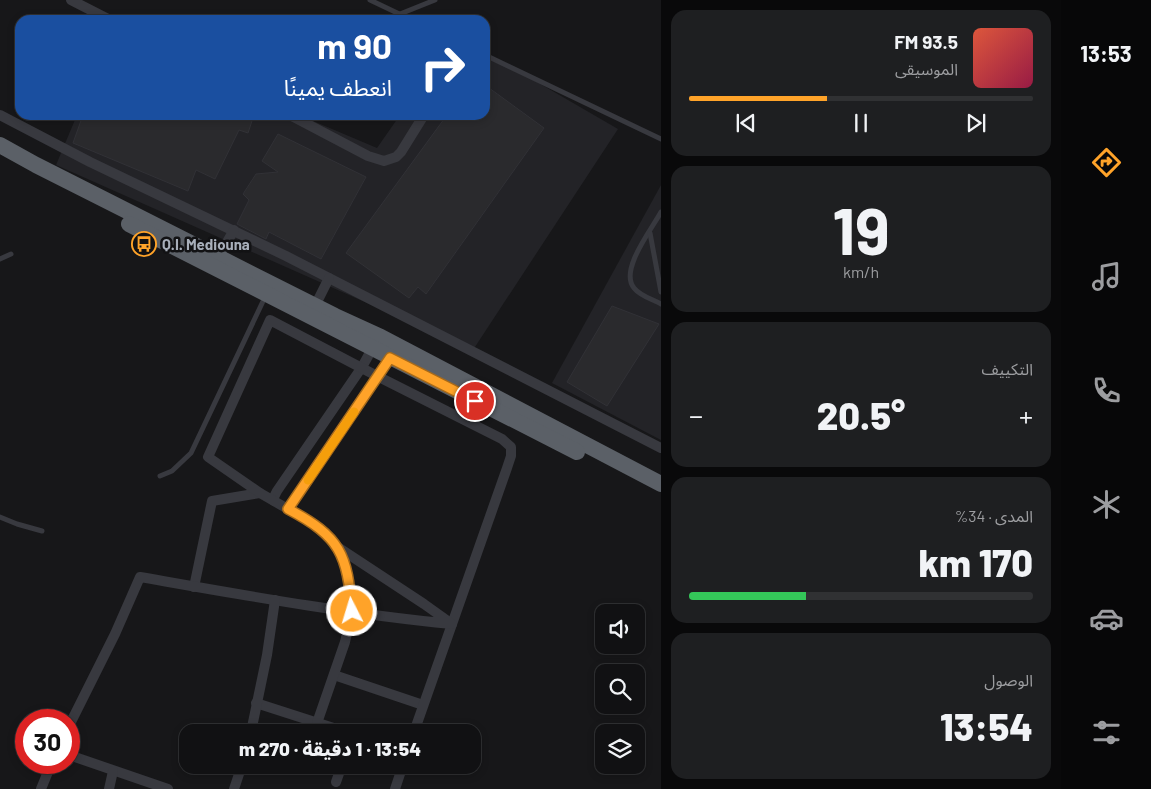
<!DOCTYPE html>
<html lang="ar">
<head>
<meta charset="utf-8">
<style>
  :root { --surface:#111113; --page:#1e1f21; --text:#f1f3f6; --muted:#9c9da0; --line:#303133; --accent:#ffa329 }
  body { margin:0; font-family:Barlow,"Noto Sans Arabic",sans-serif; background:var(--page); color:var(--text); direction:rtl; height:100vh; display:flex; flex-direction:column; font-size:19px; white-space:nowrap }
  * { box-sizing:border-box; margin:0 }
  p { font-size:16px; color:var(--muted) }
  .icon { flex:none; width:28px; height:28px; fill:none; stroke:currentColor; stroke-width:2; stroke-linecap:round; stroke-linejoin:round }
  .map { position:relative; flex:1; overflow:hidden; direction:ltr }
  .drawer { display:flex; flex-direction:column; gap:10px; padding:10px; background:#09090a; width:400px }
  .drawer>* { flex:none }
  .top-card { position:absolute; left:15px; top:15px; width:475px; height:105px; border-radius:15px; box-shadow:0 2px 8px #0003,0 0 0 1px var(--line); direction:rtl; background:#1a4fa0; color:#fff; overflow:hidden }
  .tools { position:absolute; left:595px; top:604px; display:grid; gap:10px }
  .tools a { display:grid; place-items:center; width:50px; height:50px; border-radius:10px; background:var(--surface); box-shadow:0 2px 8px #0003,0 0 0 1px var(--line); font-size:25px }
  .speed { position:absolute; left:15px; top:709px; display:flex; gap:10px; font-size:25px; font-weight:700; text-align:center }
  .speed>* { display:grid; place-content:center; width:65px; height:65px; border-radius:50%; background:var(--surface); box-shadow:0 2px 8px #0003,0 0 0 1px var(--line); line-height:1 }
  .speed .limit { border:8px solid #d22; background:#fff; color:#111 }
  .pin { position:absolute; display:grid; place-items:center; width:42px; height:42px; color:#fff; margin:-21px; border:2px solid #fff; border-radius:50%; box-shadow:0 1px 5px #0007 }
  .me { position:absolute; width:55px; margin:-28px; rotate:355deg; stroke-linejoin:round; filter:drop-shadow(0 0 4px #0008) }
  .turn { display:flex; align-items:center; gap:18px; height:105px; padding:0 15px; font-size:22px }
  .turn .icon { width:65px; height:65px; stroke-width:2.5 }
  .turn b { display:block; font-size:35px; line-height:42px }
  .big { font-size:38px; font-weight:800; line-height:1.1 }
  .drawer .widget { flex:1; display:flex; flex-direction:column; justify-content:center; gap:8px; min-width:0; padding:0 18px; border-radius:15px; background:var(--page) }
  .drawer .dial { align-items:center; gap:0 }
  .dial b { font-size:65px; line-height:1 }
  .song { display:flex; align-items:center; gap:15px }
  .cover { width:60px; height:60px; border-radius:8px; background:linear-gradient(135deg,hsl(10 70% 55%),hsl(340 70% 35%)) }
  .played { height:5px; border-radius:2px; background:linear-gradient(90deg,var(--accent) 40%,var(--line) 40%) }
  .keys { display:flex; justify-content:space-around; direction:ltr }
  .heat { display:flex; justify-content:space-between; align-items:center; font-size:28px; direction:ltr }
  .charge { height:8px; border-radius:4px; background:linear-gradient(90deg,#34c759 34%,var(--line) 0) }
  .trip { position:absolute; left:179px; top:724px; width:302px; height:50px; border-radius:15px; background:var(--surface); box-shadow:0 2px 8px #0003,0 0 0 1px var(--line); font-weight:800; line-height:50px; text-align:center; direction:rtl }
  main { display:flex; flex:1; min-height:0 }
  .menu { display:flex; flex-direction:column; width:90px; justify-content:space-around; align-items:center; background:#070708; color:var(--muted) }
  .menu .icon { width:35px; height:35px }
  .menu .on { color:var(--accent) }
  .menu b { font-size:22px; color:var(--text) }
  .map>svg:first-child { display:block }
  .built { fill:#232327 }
  .building { fill:#2a2a2d; stroke:#313136 }
  .lines { fill:none; stroke-linecap:round; stroke-linejoin:round }
  .service { stroke:#38393f; stroke-width:5 }
  .minor { stroke:#38393f; stroke-width:10 }
  .trunk { stroke:#5b6067; stroke-width:16 }
  .route-casing { stroke:#a66a1b; stroke-width:12 }
  .route { stroke:#ffa329; stroke-width:9 }
  .slow { stroke:#f59e0b; stroke-width:9 }
  .labels { text-anchor:middle; dominant-baseline:central; stroke-width:5; stroke-linejoin:round; paint-order:stroke }
  .poi-label { font-size:15px; font-weight:bold; fill:#a8afba; stroke:#121214; text-anchor:start }
</style>
</head>
<body>
<main>
<nav class="menu">
<b>13:53</b>
<svg class="icon on" aria-label="directions" viewBox="0 0 24 24"><path d="M12 3l9 9-9 9-9-9zM9 14v-3h6M13 9l2 2-2 2"/></svg>
<svg class="icon" aria-label="music" viewBox="0 0 24 24"><path d="M9 18V5l10-2v13"/><circle cx="6" cy="18" r="3"/><circle cx="16" cy="16" r="3"/></svg>
<svg class="icon" aria-label="phone" viewBox="0 0 24 24"><path d="M5 4h4l2 5-3 2q2 4 5 5l2-3 5 2v4C11 20 4 13 5 4z"/></svg>
<svg class="icon" aria-label="climate" viewBox="0 0 24 24"><path d="M12 3v18M4 7l16 10M4 17L20 7"/></svg>
<svg class="icon" aria-label="car" viewBox="0 0 24 24"><path d="M5 17H2v-5l4-1 3-4h7l3 4 3 1v5h-3M9 17h6M6 11h13"/><circle cx="7" cy="17" r="2"/><circle cx="17" cy="17" r="2"/></svg>
<svg class="icon" aria-label="filters" viewBox="0 0 24 24"><path d="M4 7h16M4 17h16"/><circle cx="9" cy="7" r="2"/><circle cx="15" cy="17" r="2"/></svg>
</nav>
<section class="drawer">
<div class="widget">
<div class="song"><i class="cover"></i><div><b>93.5 FM</b><p>الموسيقى</p></div></div>
<div class="played"></div>
<div class="keys"><svg class="icon" aria-label="previous" viewBox="0 0 24 24"><path d="M18 5L8 12l10 7zM5 5v14"/></svg><svg class="icon" aria-label="pause" viewBox="0 0 24 24"><path d="M8 5v14M16 5v14"/></svg><svg class="icon" aria-label="next" viewBox="0 0 24 24"><path d="M6 5l10 7-10 7zM19 5v14"/></svg></div>
</div>
<div class="widget dial"><b>19</b><p>km/h</p></div>
<div class="widget"><p>التكييف</p>
<div class="heat"><a>−</a><b class="big">20.5°</b><a>+</a></div>
</div>
<div class="widget"><p>المدى · 34%</p><b class="big">170 km</b><div class="charge"></div></div>
<div class="widget"><p>الوصول</p><b class="big">13:54</b></div>
</section>
<div class="map">
<svg width="661" height="789" viewBox="0 0 661 789">
  <rect width="100%" height="100%" fill="#171719"/>
  <!-- built -->
  <g class="built">
    <polygon points="485,52 618,129 473,350 56,165 77,115 299,115 377,148 400,115 485,115"/>
    <polygon points="661,185 661,440 552,383"/>
  </g>
  <!-- building -->
  <g class="building">
    <polygon points="485,85 544,128 426,294 418,287 409,298 346,253 447,115 485,115"/>
    <polygon points="83,115 254,115 248,133 239,130 215,179 196,170 188,191 73,143"/>
    <polygon points="278,134 366,177 321,259 269,232 266,239 237,224 249,200 243,194 256,174 278,172 262,161"/>
    <polygon points="612,306 659,324 607,406 567,382"/>
  </g>
  <g class="lines">
    <!-- service -->
    <g class="service">
      <polyline points="370,0 412,20"/>
      <polyline points="400,14 435,0"/>
      <polyline points="485,55 661,139"/>
      <path d="M661,212C652,229 619,270 634,288C640,296 652,299 661,304"/>
      <polyline points="650,233 661,292"/>
      <polyline points="0,259 11,254"/>
      <polyline points="160,476 172,471 191,453 266,295"/>
      <polyline points="0,517 17,524 42,531"/>
    </g>
    <!-- minor -->
    <g class="minor">
      <polyline points="71,0 110,20"/>
      <polyline points="0,115 90,162 286,256 661,448"/>
      <polyline points="290,115 368,156 384,161 396,157 401,152 424,115"/>
      <polyline points="219,256 234,230"/>
      <polyline points="315,306 329,278"/>
      <polyline points="274,501 274,497 277,491 362,367 372,349"/>
      <polyline points="288,509 390,358"/>
      <polyline points="194,587 212,501 260,493"/>
      <polyline points="334,675 423,705"/>
      <polyline points="256,703 346,732"/>
      <polyline points="317,723 345,642 352,611 350,587 344,561 339,548 314,524 260,493 208,457 270,320 377,376 502,439 511,447 511,456 507,468 414,732"/>
      <path d="M69,726L115,634L140,577C243,595 347,614 452,624L424,604L339,548"/>
      <polyline points="251,732 267,655 275,600"/>
      <polyline points="69,755 168,789"/>
      <polyline points="336,782 342,765"/>
      <polyline points="41,789 52,762"/>
      <polyline points="109,789 113,771"/>
      <polyline points="234,789 242,765"/>
      <polyline points="395,789 403,765"/>
    </g>
    <!-- trunk -->
    <g class="trunk">
      <polyline points="0,145 36,165 335,316 381,337 661,484"/>
      <polyline points="129,224 577,452"/>
    </g>
  </g>
  <g class="lines">
    <defs>
      <path id="route" d="M352,611C347,554 341,537 288,509L390,358L475,401"/>
    </defs>
    <!-- route casing -->
    <use href="#route" class="route-casing"/>
    <!-- route -->
    <use href="#route" class="route"/>
    <!-- slow -->
    <polyline class="slow" points="308,480 354,412"/>
  </g>
  <!-- icons -->
  <defs>
    <symbol id="bus-ring" viewBox="-11 -11 22 22"><circle r="9.5" fill="#121214" stroke="#ffa329" stroke-width="1.5"/><path d="M-5-6H5V4H4V6H2V4H-2V6H-4V4H-5ZM-3.5-4V0h7V-4ZM-3.5 1.2v1.5H-2V1.2ZM2 1.2v1.5H3.5V1.2Z" fill="#ffa329"/></symbol>
  </defs>
  <g fill-rule="evenodd">
    <use href="#bus-ring" x="130" y="230" width="28" height="28"/>
  </g>
  <g class="labels">
    <!-- poi labels -->
    <g class="poi-label">
      <text x="162" y="244">Q.I. Mediouna</text>
    </g>
  </g>
</svg>
<div class="tools">
<a><svg class="icon" aria-label="sound" viewBox="0 0 24 24"><path d="M4 9h4l5-4v14l-5-4H4zM17 9q2 3 0 6"/></svg></a>
<a><svg class="icon" aria-label="search" viewBox="0 0 24 24"><circle cx="10" cy="10" r="6"/><path d="M15 15l6 6"/></svg></a>
<a><svg class="icon" aria-label="layers" viewBox="0 0 24 24"><path d="M12 4l9 5-9 5-9-5zM3 14l9 5 9-5"/></svg></a>
</div>
<div class="speed"><div class="limit">30</div></div>
<div class="pin" style="left:475px;top:401px;background:#d93025"><svg class="icon" aria-label="arrive" viewBox="0 0 24 24"><path d="M6 21V4h12l-3 4 3 4H6"/></svg></div>
<svg class="me" style="left:352px;top:611px" viewBox="-20 -20 40 40"><circle r="17" fill="#ffa329" stroke="#fff" stroke-width="3"/><path d="M0-11L8 9 0 5-8 9z" fill="#fff"/></svg>
<div class="trip">13:54 · 1 دقيقة · 270 m</div>
<div class="top-card">
<div class="turn"><svg class="icon" aria-label="right" viewBox="0 0 24 24"><path d="M7 20v-9h11M14 6l5 5-5 5"/></svg><div><b>90 m</b>انعطف يمينًا</div></div>
</div>
</div>
</main>
</body>
</html>
